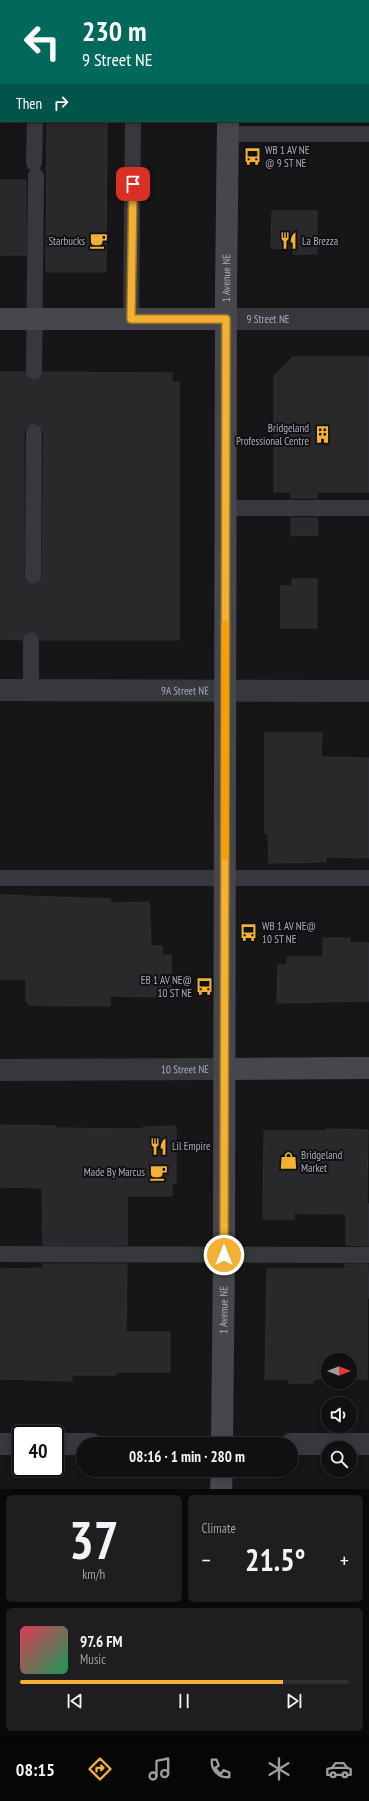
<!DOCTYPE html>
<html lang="en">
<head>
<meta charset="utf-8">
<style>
  :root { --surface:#101012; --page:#1e1e20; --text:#f1f3f6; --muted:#9c9d9f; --line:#303032; --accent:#f2b134 }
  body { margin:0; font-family:"PT Sans Narrow",sans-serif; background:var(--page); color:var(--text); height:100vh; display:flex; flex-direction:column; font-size:15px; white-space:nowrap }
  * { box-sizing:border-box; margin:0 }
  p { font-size:13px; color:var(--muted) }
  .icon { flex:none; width:22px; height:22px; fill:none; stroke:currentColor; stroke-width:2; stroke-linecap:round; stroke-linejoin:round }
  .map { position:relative; height:1489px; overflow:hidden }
  .side { display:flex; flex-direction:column; gap:6px; padding:6px; background:#09090a; flex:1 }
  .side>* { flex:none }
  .hud { position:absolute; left:0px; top:0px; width:369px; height:122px; box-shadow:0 2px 6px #0003,0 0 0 1px var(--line); background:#00695c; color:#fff; overflow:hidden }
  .needle { width:26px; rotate:90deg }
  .controls { position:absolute; left:321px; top:1353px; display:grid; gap:8px }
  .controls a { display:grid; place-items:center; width:36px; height:36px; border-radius:50%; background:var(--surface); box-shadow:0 2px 6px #0003,0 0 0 1px var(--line); font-size:20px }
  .speed { position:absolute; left:12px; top:1425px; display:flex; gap:8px; font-size:20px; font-weight:700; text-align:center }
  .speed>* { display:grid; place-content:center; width:52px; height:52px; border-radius:50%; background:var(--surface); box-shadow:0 2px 6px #0003,0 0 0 1px var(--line); line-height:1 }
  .speed .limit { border:2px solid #111; border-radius:6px; background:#fff; color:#111 }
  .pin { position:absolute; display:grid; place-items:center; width:34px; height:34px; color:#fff; margin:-17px; border-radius:8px; box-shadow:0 2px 6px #0006 }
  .me { position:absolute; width:44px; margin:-22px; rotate:0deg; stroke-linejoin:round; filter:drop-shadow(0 0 3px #0008) }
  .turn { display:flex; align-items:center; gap:14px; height:84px; padding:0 16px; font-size:18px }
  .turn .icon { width:52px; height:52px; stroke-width:2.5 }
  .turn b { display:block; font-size:28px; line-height:34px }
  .then { display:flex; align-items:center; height:38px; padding:0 16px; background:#0003; gap:8px; font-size:15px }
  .big { font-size:30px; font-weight:700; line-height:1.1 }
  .side .tile { flex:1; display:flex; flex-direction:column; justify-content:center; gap:6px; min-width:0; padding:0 14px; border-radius:6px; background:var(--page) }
  .side .dial { align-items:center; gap:0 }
  .dial b { font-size:52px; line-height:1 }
  .song { display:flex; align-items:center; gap:12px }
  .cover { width:48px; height:48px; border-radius:6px; background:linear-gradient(135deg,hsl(350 70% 55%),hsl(150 70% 35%)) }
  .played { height:4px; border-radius:2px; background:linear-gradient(90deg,var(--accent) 80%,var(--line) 80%) }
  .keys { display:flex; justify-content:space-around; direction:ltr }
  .heat { display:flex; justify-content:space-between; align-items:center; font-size:22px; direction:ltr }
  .side .tiles { flex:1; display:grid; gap:6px; grid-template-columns:1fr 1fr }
  .tile:last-child { grid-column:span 2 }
  .trip { position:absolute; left:76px; top:1437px; width:222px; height:40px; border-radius:20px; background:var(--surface); box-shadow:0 2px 6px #0003,0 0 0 1px var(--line); font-weight:700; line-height:40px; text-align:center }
  .menu { display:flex; height:64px; justify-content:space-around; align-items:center; background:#060607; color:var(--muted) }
  .menu .icon { width:28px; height:28px }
  .menu .on { color:var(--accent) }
  .menu b { font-size:18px; color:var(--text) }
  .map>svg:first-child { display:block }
  .building { fill:#29292c; stroke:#303034; fill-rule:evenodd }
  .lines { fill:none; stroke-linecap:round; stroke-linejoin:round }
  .lane { stroke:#37383d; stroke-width:16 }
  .street { stroke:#37383d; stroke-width:22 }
  .secondary { stroke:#45474d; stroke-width:22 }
  .route-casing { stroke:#9d7322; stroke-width:10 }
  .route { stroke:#f2b134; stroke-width:7 }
  .slow { stroke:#f59e0b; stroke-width:7 }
  .labels { text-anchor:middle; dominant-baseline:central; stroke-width:4; stroke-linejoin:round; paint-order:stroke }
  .poi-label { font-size:11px; fill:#a8adb8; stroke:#111113; text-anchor:start }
  .street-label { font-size:11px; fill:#a8adb8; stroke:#111113 }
</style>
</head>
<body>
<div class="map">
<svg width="369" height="1489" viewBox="0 0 369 1489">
  <rect width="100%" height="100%" fill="#161618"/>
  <!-- building -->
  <g class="building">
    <polygon points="47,121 107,121 106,272 46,272"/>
    <rect x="0" y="180" width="26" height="75"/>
    <polygon points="272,211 317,211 317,254 293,254 293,249 271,248"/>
    <polygon points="293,357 369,357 369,492 317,492 317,498 291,498 291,492 274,492 274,376"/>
    <path d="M0,372H25L29,380L34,381L39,380L43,372L172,373V382H179V640H40L39,635L31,631L26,632L22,640L0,639ZM34,423L39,424L44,432L42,576L38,584L33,585L25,581L24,576V432L26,427Z"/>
    <polygon points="291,518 317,518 318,535 291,536"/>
    <polygon points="292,579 317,579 317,628 281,628 281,586 292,586"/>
    <polygon points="265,733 322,733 321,757 369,758 369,858 326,857 326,862 269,863 268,833 265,833"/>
    <polygon points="0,895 111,899 110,903 149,902 151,946 162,946 162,955 171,955 171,997 110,996 110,1006 29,1005 29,1002 26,1002 26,979 0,979"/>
    <polygon points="323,938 350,938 350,943 369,943 369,1001 277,1003 278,965 287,965 287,957 323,957"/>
    <polygon points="0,1125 56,1126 56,1128 143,1129 143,1127 176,1126 176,1184 172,1184 172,1196 127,1196 127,1245 43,1245 42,1188 0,1187"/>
    <polygon points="327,1129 368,1130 367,1204 369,1204 369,1246 346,1245 346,1214 294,1213 294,1219 263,1219 264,1131 327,1131"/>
    <polygon points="43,1264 127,1264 126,1332 170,1332 170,1372 116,1372 116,1375 72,1375 72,1381 0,1379 0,1269 43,1268"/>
    <polygon points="345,1264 368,1264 369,1298 367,1298 367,1379 350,1379 350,1360 328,1360 328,1379 313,1379 313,1383 289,1383 289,1379 265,1379 267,1269 345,1269"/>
  </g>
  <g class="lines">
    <!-- lane -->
    <g class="lane">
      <polyline points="36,1 36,0"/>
      <polyline points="134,1 134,0"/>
      <polyline points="228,134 369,134"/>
      <polyline points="34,163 35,121"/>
      <polyline points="131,319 133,121"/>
      <polyline points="34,372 36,176"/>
      <polyline points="226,508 369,508"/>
      <polyline points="33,576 34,432"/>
      <polyline points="31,690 31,640"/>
      <polyline points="0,878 369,878"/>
      <polyline points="0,1254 369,1255"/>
    </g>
    <!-- street -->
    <g class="street">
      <path id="s1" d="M226,319H369"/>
      <path id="s2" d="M0,690L369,691"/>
      <path id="s3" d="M0,1070L224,1069"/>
      <polyline points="0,1444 21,1444"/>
      <polyline points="55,1444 91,1444"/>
      <polyline points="291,1444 369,1444"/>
    </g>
    <!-- secondary -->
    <g class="secondary">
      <polyline points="228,0 228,1"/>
      <polyline points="0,319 226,319"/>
      <polyline points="224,1069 369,1068"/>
      <path id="s4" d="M222,1444L224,1255L226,290L228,121"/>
      <polyline points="221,1489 222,1470"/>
    </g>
  </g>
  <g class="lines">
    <defs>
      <polyline id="route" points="133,184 131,319 226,319 224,1255"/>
    </defs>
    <!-- route casing -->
    <use href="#route" class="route-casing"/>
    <!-- route -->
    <use href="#route" class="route"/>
    <!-- slow -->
    <polyline class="slow" points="225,857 225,624"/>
  </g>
  <!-- icons -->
  <defs>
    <symbol id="bus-bare" viewBox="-9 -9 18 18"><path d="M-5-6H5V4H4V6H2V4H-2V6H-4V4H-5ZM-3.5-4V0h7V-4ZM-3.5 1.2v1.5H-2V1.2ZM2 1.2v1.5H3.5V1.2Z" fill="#f2b134" stroke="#111113" stroke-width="2.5" paint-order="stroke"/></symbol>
    <symbol id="cafe-bare" viewBox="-9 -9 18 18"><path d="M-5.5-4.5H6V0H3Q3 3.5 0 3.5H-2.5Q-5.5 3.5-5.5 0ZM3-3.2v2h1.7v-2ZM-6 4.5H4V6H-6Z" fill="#f2b134" stroke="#111113" stroke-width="2.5" paint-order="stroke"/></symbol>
    <symbol id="restaurant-bare" viewBox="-9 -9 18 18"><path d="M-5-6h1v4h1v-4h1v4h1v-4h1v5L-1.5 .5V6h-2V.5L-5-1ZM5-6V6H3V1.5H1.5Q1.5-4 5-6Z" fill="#f2b134" stroke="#111113" stroke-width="2.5" paint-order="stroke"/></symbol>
    <symbol id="building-bare" viewBox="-9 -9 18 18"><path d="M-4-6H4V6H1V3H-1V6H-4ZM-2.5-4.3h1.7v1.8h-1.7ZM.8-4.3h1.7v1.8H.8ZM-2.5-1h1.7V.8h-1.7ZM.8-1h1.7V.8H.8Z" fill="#f2b134" stroke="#111113" stroke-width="2.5" paint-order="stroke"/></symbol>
    <symbol id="shop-bare" viewBox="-9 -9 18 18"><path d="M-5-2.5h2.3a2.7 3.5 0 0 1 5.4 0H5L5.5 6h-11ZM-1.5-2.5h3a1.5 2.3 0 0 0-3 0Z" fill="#f2b134" stroke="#111113" stroke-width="2.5" paint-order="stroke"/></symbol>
  </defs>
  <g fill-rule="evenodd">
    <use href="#bus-bare" x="240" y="144" width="25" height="25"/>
    <use href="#cafe-bare" x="86" y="228" width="25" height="25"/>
    <use href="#restaurant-bare" x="276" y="228" width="25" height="25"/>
    <use href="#building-bare" x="310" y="422" width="25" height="25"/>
    <use href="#bus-bare" x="236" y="920" width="25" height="25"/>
    <use href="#bus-bare" x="192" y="974" width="25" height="25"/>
    <use href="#restaurant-bare" x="146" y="1134" width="25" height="25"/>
    <use href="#shop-bare" x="276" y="1148" width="25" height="25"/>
    <use href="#cafe-bare" x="146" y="1160" width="25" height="25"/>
  </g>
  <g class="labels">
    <!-- poi labels -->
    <g class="poi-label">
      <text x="265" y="150">WB 1 AV NE<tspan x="265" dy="13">@ 9 ST NE</tspan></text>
      <text x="85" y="241" text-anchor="end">Starbucks</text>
      <text x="302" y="241">La Brezza</text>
      <text x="309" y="428" text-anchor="end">Bridgeland<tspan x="309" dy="13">Professional Centre</tspan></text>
      <text x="262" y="926">WB 1 AV NE@<tspan x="262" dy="13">10 ST NE</tspan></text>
      <text x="192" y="980" text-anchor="end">EB 1 AV NE@<tspan x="192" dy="13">10 ST NE</tspan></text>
      <text x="172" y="1146">Lil Empire</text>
      <text x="301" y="1155">Bridgeland<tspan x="301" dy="13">Market</tspan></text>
      <text x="145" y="1172" text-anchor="end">Made By Marcus</text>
    </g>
    <!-- street labels -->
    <g class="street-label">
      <text stroke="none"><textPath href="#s4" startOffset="1166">1 Avenue NE</textPath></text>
      <text stroke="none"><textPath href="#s1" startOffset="42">9 Street NE</textPath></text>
      <text stroke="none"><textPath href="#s2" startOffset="185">9A Street NE</textPath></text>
      <text stroke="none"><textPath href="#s3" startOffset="185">10 Street NE</textPath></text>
      <text stroke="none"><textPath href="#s4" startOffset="134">1 Avenue NE</textPath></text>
    </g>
  </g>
</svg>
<div class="controls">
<a><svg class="needle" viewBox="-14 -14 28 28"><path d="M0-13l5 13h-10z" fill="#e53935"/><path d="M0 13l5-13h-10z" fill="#9c9d9f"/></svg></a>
<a><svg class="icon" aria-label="sound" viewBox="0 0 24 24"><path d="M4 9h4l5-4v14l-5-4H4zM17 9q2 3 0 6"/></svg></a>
<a><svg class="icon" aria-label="search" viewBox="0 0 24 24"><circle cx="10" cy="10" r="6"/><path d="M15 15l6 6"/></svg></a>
</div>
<div class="speed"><div class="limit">40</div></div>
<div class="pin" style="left:133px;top:184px;background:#d93025"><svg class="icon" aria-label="arrive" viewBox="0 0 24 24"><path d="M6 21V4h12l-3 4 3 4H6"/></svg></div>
<svg class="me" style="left:224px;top:1255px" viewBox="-20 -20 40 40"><circle r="17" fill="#f2b134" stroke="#fff" stroke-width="3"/><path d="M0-11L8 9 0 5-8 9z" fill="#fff"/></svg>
<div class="trip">08:16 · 1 min · 280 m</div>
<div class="hud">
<div class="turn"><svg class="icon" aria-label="left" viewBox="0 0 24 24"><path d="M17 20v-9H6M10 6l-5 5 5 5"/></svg><div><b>230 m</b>9 Street NE</div></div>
<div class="then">Then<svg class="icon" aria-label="right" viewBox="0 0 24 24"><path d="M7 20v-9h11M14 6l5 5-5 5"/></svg></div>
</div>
</div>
<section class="side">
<div class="tiles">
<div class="tile dial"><b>37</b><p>km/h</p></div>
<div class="tile"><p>Climate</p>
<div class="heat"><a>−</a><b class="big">21.5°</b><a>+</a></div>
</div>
<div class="tile">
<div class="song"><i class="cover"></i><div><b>97.6 FM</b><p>Music</p></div></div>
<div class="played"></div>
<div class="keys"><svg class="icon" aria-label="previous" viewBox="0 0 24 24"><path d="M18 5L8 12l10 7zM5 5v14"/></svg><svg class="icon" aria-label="pause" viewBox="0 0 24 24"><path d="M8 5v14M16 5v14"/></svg><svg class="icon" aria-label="next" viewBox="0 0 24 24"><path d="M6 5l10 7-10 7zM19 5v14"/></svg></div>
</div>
</div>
</section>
<nav class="menu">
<b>08:15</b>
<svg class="icon on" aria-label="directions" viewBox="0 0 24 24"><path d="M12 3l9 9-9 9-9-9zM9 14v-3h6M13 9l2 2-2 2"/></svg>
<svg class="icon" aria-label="music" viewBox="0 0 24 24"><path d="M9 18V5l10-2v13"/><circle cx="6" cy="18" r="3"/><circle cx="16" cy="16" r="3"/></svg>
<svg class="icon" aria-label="phone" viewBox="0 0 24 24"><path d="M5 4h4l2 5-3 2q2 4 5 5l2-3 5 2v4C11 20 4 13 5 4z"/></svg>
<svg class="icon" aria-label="climate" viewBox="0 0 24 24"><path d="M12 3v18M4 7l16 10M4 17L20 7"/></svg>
<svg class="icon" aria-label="car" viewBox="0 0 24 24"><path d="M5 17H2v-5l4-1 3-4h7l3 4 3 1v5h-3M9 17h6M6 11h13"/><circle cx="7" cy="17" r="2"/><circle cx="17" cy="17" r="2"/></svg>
</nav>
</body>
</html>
